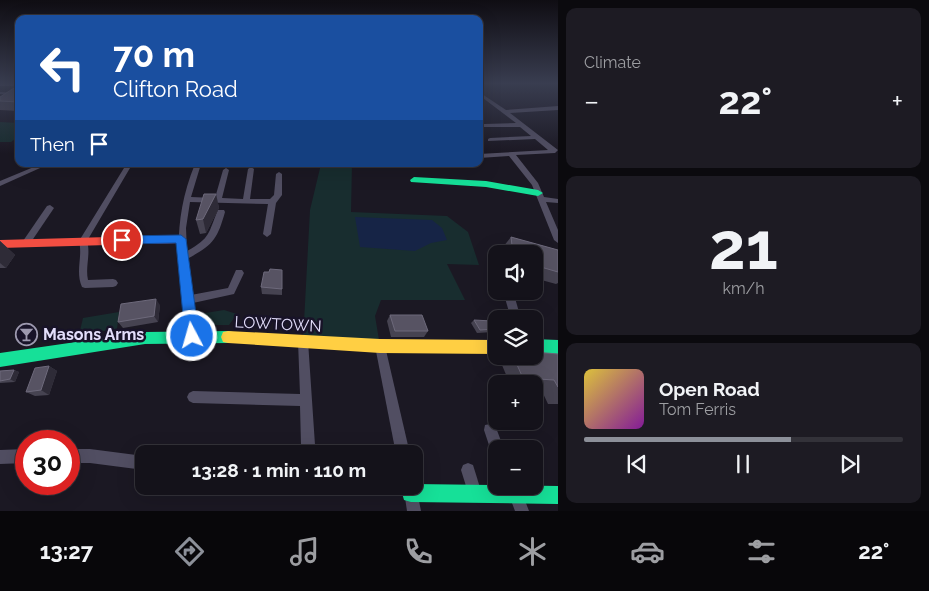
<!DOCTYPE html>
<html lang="en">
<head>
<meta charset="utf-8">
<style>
  :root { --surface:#14121a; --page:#1d1b23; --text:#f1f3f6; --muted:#9d9ea2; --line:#333239; --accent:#8c9099 }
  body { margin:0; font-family:Raleway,sans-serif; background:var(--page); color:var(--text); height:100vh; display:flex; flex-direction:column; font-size:19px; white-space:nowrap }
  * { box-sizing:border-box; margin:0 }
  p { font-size:16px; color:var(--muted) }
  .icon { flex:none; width:28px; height:28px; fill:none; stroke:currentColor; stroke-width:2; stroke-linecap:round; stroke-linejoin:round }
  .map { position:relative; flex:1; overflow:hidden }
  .side { display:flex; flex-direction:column; gap:8px; padding:8px; background:#0b0a0e; width:371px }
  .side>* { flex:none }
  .banner { position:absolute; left:15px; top:15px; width:468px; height:152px; border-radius:10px; box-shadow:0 5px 20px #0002,0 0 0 1px var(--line); background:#1a4fa0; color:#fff; overflow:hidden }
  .tools { position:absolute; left:488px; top:245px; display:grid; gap:10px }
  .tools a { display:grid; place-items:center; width:55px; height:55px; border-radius:10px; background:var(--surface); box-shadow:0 5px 20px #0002,0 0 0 1px var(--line); font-size:25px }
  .speed { position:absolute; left:15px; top:430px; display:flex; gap:10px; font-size:25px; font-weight:700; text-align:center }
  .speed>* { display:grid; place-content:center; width:65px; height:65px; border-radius:50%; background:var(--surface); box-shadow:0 5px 20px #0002,0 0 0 1px var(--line); line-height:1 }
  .speed .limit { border:8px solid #d22; background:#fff; color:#111 }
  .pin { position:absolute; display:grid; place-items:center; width:42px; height:42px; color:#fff; margin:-21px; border:2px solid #fff; border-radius:50%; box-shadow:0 1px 5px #0007 }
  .me { position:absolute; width:55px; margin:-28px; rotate:354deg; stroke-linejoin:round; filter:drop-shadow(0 0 4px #0008) }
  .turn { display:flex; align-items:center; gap:18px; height:105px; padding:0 15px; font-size:22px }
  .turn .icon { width:65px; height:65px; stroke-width:2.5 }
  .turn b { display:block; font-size:35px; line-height:42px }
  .then { display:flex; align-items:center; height:48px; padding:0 15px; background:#0003; gap:10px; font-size:19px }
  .big { font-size:38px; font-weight:700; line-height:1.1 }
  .side .tile { flex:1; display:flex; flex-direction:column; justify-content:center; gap:8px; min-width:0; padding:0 18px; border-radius:10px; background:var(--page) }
  .side .dial { align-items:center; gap:0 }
  .dial b { font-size:65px; line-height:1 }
  .song { display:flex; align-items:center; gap:15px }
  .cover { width:60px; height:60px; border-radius:8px; background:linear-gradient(135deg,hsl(50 70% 55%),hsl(290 70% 35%)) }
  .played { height:5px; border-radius:2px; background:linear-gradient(90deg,var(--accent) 65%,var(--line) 65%) }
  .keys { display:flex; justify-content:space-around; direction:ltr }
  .heat { display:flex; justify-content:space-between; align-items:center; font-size:28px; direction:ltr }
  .trip { position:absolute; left:135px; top:445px; width:288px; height:50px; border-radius:10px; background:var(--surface); box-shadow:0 5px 20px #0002,0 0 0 1px var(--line); font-weight:700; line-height:50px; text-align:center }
  .tabs { display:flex; height:80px; justify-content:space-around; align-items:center; background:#08070a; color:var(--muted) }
  .tabs .icon { width:35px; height:35px }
  .tabs .on { color:var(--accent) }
  .tabs b { font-size:22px; color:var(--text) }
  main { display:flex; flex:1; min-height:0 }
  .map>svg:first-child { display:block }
  .green { fill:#182d2f }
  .water { fill:#162446 }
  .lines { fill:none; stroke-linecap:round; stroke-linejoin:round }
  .street { fill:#514e62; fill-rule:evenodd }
  .fast { fill:#16e098; fill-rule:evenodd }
  .slow { fill:#ffcf43; fill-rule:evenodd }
  .jam { fill:#f24e42; fill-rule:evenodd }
  .wall { fill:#464351 }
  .shaded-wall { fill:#2e2b37 }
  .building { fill:#575363; stroke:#6d697b }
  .route { fill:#1a73e8; stroke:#114b97 }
  .labels { text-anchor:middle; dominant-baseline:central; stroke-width:5; stroke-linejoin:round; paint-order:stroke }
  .near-street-label { font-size:16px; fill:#e3defb; stroke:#181328 }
  .near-poi-label { font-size:16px; font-weight:bold; fill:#e3defb; stroke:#181328; text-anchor:start }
</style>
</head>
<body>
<main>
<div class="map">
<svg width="558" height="511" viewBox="0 0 558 511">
  <rect width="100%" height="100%" fill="#1b1823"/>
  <!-- green -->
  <g class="green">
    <polygon points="0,122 19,123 19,136 11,142 0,142"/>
    <polygon points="321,164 352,164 351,212 447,216 468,232 479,265 447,264 465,300 381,300 375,316 380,346 303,341 310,210"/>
    <polygon points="224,310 237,314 229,325 203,325 199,314"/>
    <polygon points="119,312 117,329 79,335 83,318"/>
  </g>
  <!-- water -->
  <polygon class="water" points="355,217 432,220 442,228 447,240 431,243 415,251 360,247"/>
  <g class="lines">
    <!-- street -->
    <g class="street">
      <rect x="0" y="84" width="19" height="2"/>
      <polygon points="0,92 19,93 19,95 0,94"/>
      <polygon points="479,92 506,110 558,106 558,110 510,113 558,150 555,153 516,155 538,183 544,197 558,199 558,203 546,202 558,230 558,243 554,240 532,185 509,156 479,158 479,154 548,150 535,139 488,141 488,139 490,138 531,136 520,127 481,127 479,125 479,120 484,124 516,123 479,95"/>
      <polygon points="41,164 49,164 0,186 0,181"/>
      <path d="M195,164H201L191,197L215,198L223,170L226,168L229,170L222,198L243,199L248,169L251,167L254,169L250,199H270L274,195L276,174L279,172L282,174V195L276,203L271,234L267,237L263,234L268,204L190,202L186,228L187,251C211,238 208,233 218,210H224L225,212C217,240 213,245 187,259L191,295L228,288L236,270H242L244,273L234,294L193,303L197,336L196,340L192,341L188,340L187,336C179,272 170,225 195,164Z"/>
      <path d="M127,166L130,168L87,241C91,254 85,267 88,280L113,279L116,280L118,283L116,286L113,287L85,288L82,287C75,271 83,257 79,241L124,168Z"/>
      <polygon points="50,205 54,208 29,245 23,245 22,243 23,241 47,206"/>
      <polygon points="503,291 513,291 521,319 511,319"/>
      <polygon points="303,336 307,337 308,341 315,445 313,450 308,452 303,450 301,445 300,406 193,403 189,401 187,397 189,393 193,391 300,394 298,341 299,337"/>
      <polygon points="380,341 384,342 385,346 410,454 396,454 375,346 376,342"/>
      <polygon points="490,424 495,425 504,449 496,449 496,455 492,454 484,430 485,425"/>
      <polygon points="26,449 26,463 0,464 0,450"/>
      <polygon points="69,449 90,449 144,456 144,470 90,463 69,463"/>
      <polygon points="468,463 473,465 482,494 480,499 475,501 470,499 461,470 463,465"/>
      <polygon points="414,485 416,486 421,511 407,511 404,491 406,486 414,486"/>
      <polygon points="516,488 521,490 529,511 515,511 509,495 511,490"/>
    </g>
    <!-- fast -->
    <g class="fast">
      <polygon points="414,177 486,181 538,190 543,193 538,196 486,187 411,182 410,180"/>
      <polygon points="228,331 233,332 235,337 233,342 228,343 145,344 0,367 0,353 145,332"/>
      <polygon points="534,339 558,340 558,354 534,353"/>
      <polygon points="414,484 558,486 558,504 411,502 404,500 402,493 404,486 414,486"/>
    </g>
    <!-- slow -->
    <polygon class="slow" points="228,331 380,339 496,340 496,354 380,353 228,343 223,342 221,337 223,332"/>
    <!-- jam -->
    <polygon class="jam" points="181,235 186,239 181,243 0,248 0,240"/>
  </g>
  <!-- wall -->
  <g class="wall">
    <polygon points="19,88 19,111 0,110 0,97"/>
    <polygon points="216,194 219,208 206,233 200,234 196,220"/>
    <polygon points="511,237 558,250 558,283 556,284 534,278 534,254 503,254 503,247"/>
    <polygon points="0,241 15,255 6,268 0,268"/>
    <polygon points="282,270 282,295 262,294 261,287 269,272"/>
    <polygon points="160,305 158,322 123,328 118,322"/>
    <polygon points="390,315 428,331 424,337 391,337 387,321"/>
    <polygon points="474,320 496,328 496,330 493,332 477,333 471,323"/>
    <polygon points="558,354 558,404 548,404 540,387 534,386 534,384 510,384 499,358 502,356 534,356"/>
    <polygon points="49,366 57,371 49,395 35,396 26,392"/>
    <polygon points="14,370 19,372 15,382 0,383 0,371"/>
  </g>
  <!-- shaded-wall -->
  <g class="shaded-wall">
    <polygon points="216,194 219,208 206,233 203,219"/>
    <polygon points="0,241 15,255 6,268 0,263"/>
    <polygon points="156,299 160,305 158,322 154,316"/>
    <polygon points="49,366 57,371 49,395 41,390"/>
    <polygon points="14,370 19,372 15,382 10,379"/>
  </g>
  <!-- building -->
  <g class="building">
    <polygon points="14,88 19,88 19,102 0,101 0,97"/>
    <polygon points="204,194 216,194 203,219 196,220"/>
    <polygon points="511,237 558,250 558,272 534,265 534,254 513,254"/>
    <polygon points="270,269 282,270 282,289 261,287 264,272 269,272"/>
    <polygon points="156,299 154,316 118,322 121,304"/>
    <polygon points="390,315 422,315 428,331 395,331"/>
    <polygon points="474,320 492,321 496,329 480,330"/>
    <polygon points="534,352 558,354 558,387 554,380 523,378 513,356 534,356"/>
    <polygon points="49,366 41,390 26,392 35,368"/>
    <polygon points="14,370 10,379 0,381 0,371"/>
  </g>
  <!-- sky -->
  <linearGradient id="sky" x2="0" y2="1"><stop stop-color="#0f0d13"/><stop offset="0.54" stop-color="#393d50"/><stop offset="1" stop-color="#393d50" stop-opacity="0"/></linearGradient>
  <rect width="558" height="154" fill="url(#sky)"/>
  <!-- route -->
  <polygon class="route" points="181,235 186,239 199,336 197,341 192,342 187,341 185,336 176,243 122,244 117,240 122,236"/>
  <!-- icons -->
  <defs>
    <symbol id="bar-ring" viewBox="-11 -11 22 22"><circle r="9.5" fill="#181328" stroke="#9d99af" stroke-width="1.5"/><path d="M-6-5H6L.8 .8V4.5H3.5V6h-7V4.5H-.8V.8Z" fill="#9d99af"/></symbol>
  </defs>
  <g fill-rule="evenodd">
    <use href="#bar-ring" x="14" y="322" width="25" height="25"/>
  </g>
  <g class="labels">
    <!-- near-street labels -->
    <g class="near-street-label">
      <text transform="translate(278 324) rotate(3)">LOWTOWN</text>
    </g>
    <!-- near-poi labels -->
    <g class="near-poi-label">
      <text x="43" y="334">Masons Arms</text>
    </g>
  </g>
</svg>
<div class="tools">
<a><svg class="icon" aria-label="sound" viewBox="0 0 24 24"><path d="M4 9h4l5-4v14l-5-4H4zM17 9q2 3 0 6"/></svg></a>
<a><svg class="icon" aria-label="layers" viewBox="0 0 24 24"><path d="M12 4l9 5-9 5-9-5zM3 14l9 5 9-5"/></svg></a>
<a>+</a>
<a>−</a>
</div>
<div class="speed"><div class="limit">30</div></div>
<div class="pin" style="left:122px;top:240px;background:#d93025"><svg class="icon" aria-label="arrive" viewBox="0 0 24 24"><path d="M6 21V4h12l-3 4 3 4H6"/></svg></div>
<svg class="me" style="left:192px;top:336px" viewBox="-20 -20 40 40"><circle r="17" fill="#1a73e8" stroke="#fff" stroke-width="3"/><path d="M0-11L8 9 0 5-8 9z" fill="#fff"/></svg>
<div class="trip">13:28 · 1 min · 110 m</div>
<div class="banner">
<div class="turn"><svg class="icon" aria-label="left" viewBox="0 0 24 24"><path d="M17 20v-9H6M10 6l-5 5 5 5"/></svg><div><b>70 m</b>Clifton Road</div></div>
<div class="then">Then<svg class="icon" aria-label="arrive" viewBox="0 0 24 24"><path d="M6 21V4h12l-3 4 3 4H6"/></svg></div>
</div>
</div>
<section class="side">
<div class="tile"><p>Climate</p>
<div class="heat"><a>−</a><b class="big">22°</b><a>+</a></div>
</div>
<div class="tile dial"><b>21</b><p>km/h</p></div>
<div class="tile">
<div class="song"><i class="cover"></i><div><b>Open Road</b><p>Tom Ferris</p></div></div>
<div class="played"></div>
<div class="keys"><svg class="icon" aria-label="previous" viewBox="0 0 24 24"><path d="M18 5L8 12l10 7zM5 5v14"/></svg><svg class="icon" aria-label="pause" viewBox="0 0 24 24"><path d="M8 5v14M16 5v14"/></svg><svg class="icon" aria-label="next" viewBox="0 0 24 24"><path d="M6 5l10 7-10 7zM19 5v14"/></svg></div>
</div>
</section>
</main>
<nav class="tabs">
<b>13:27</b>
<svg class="icon on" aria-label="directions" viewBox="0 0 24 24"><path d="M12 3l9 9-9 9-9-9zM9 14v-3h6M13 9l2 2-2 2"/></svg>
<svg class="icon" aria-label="music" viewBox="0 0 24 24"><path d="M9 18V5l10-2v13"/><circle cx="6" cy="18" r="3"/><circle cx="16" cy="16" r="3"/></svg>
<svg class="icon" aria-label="phone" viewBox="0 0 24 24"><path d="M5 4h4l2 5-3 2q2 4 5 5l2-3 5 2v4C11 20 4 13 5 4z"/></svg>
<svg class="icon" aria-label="climate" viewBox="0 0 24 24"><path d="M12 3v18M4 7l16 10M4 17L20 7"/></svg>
<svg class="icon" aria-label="car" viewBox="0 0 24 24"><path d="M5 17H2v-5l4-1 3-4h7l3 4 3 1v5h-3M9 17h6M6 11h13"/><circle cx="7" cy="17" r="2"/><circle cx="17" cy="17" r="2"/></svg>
<svg class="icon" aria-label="filters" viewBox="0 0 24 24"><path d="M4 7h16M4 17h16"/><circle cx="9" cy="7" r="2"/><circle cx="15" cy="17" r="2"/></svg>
<b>22°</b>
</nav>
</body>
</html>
